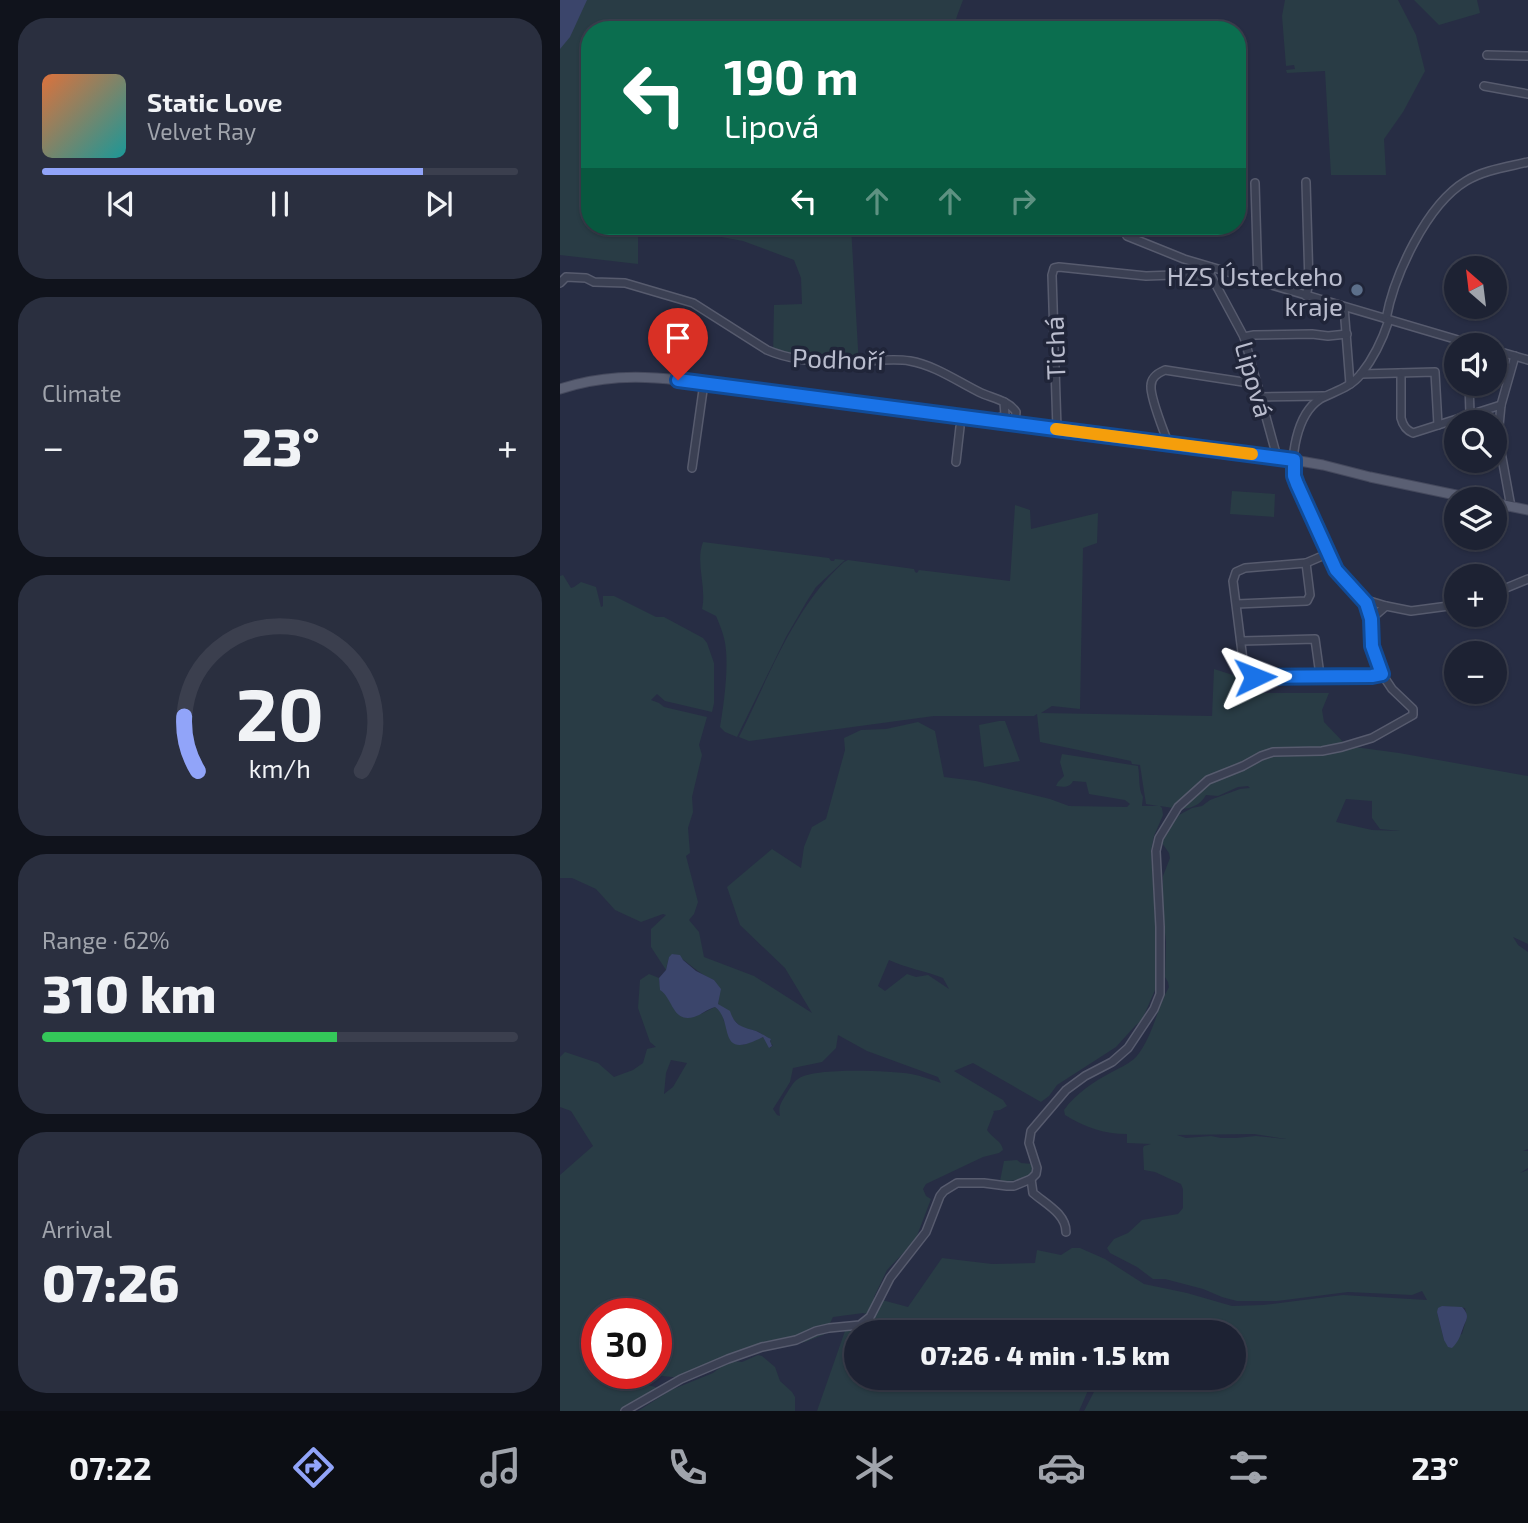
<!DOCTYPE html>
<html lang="en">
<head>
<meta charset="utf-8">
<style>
  :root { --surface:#1d2233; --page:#2a2f3f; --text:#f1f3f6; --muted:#a0a4ac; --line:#3b3f4e; --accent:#91a4f9 }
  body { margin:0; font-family:"Exo 2",sans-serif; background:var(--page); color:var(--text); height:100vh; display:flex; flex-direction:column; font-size:26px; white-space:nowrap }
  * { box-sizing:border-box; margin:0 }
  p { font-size:23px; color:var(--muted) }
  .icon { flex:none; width:38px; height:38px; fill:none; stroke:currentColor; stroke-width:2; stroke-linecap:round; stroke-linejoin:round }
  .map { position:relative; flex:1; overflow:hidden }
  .drawer { display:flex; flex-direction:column; gap:18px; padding:18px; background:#10131c; width:560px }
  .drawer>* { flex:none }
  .guide { position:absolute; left:21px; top:21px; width:665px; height:214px; border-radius:28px; box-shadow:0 2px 5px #0004,0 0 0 2px var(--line); background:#0b6e4f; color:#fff; overflow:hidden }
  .needle { width:46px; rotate:332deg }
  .buttons { position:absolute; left:884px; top:256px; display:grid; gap:14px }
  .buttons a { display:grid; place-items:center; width:63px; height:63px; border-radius:50%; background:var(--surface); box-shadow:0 2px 5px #0004,0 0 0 2px var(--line); font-size:35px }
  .speed { position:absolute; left:21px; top:1298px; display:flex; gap:14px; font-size:35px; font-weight:700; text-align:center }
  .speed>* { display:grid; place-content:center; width:91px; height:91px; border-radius:50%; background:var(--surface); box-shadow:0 2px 5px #0004,0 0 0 2px var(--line); line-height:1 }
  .speed .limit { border:10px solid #d22; background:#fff; color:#111 }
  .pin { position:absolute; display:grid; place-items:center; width:60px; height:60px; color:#fff; margin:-72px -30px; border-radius:50% 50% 50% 0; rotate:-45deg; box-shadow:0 0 7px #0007 }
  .pin .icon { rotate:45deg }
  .me { position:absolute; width:77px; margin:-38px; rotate:88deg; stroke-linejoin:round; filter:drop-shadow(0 0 5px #0008) }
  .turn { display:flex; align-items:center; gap:24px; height:147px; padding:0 28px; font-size:32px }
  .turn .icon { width:91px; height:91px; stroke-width:2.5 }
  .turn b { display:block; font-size:49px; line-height:60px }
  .lanes { display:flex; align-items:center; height:66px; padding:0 28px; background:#0003; justify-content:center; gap:35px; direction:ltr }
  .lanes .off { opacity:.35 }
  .big { font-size:52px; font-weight:800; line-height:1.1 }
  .drawer .widget { flex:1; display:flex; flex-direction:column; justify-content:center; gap:10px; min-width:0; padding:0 24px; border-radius:28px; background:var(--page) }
  .drawer .dial { align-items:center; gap:0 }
  .dial svg { height:182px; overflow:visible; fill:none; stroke:var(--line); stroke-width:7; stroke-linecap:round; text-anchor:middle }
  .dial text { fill:var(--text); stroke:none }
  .song { display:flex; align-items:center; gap:21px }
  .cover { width:84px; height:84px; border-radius:10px; background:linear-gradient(135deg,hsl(20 70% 55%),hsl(180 70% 35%)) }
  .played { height:7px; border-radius:4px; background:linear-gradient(90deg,var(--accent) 80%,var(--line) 80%) }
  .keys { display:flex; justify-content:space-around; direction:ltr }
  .heat { display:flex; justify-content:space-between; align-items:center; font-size:38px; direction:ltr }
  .charge { height:10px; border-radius:5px; background:linear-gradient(90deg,#34c759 62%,var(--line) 0) }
  .trip { position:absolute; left:284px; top:1320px; width:402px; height:70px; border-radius:35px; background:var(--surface); box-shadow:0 2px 5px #0004,0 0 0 2px var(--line); font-weight:800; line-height:70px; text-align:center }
  .menu { display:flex; height:112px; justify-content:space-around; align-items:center; background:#0c0e14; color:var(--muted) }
  .menu .icon { width:49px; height:49px }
  .menu .active { color:var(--accent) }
  .menu b { font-size:32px; color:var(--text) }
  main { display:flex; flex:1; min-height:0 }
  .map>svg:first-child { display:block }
  .green { fill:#293c45; fill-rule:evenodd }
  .water { fill:#3b456b }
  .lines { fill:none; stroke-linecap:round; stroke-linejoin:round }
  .minor-casing { stroke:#575b6e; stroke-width:10 }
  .major-casing { stroke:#45495d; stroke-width:11 }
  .minor { stroke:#3b4053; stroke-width:7 }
  .major { stroke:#5a5f73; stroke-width:9 }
  .route-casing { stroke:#114b97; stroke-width:18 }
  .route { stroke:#1a73e8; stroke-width:12 }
  .slow { stroke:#f59e0b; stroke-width:12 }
  .service-dot { fill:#5c6f8a; stroke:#202539; stroke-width:2.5 }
  .labels { text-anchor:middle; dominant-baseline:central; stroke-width:7; stroke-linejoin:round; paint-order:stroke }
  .poi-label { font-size:26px; fill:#b9bccd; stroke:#202539; text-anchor:end }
  .street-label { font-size:26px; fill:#b9bccd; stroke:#202539 }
</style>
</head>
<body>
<main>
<section class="drawer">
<div class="widget">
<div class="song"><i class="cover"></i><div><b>Static Love</b><p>Velvet Ray</p></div></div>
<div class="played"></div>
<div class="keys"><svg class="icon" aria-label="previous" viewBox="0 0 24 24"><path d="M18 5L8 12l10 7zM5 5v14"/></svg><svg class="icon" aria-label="pause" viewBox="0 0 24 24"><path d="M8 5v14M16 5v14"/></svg><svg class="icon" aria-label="next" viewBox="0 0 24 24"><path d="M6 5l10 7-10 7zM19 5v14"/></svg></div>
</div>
<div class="widget"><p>Climate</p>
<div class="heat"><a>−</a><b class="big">23°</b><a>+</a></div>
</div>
<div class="widget dial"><svg viewBox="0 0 100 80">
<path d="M14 69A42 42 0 1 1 86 69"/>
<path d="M14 69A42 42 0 0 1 8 45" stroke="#91a4f9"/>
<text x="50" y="56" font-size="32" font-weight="700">20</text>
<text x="50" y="72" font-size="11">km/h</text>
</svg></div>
<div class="widget"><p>Range · 62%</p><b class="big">310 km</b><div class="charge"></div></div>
<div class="widget"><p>Arrival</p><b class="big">07:26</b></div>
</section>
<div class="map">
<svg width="968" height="1411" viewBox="0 0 968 1411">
  <rect width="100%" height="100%" fill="#272d44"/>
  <!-- green -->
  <g class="green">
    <polygon points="0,0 403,0 397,16 393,30 30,30 30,226 78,226 78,264 0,255"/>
    <polygon points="725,0 838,0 856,35 865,71 843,112 824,139 826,175 771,175 765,71 727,73 726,70 735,69 734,65 726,66 722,16"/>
    <polygon points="854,0 917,0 920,13 879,25"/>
    <polygon points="102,226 291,226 299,366 213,358 214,305 242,304 241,278 234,260 183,241"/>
    <polygon points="672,491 715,494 714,517 670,514"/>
    <path d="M455,505L470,510L471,529L538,513L537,543L523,548L520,709L492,706L481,713L652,716L654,669L698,683L699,693H769L762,710L764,722L787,746L839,753L968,776V944L953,937L958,945L968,952V1149L963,1151H968V1168L960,1173L968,1170V1411H524L536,1388L530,1386L519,1411H257L285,1331L305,1327L311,1332H296V1377H674V1332H356L355,1329L352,1332H318C307,1321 315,1311 322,1300L348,1307L382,1258L432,1264L475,1263L477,1250L501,1255L512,1248H520L545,1259L584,1284L627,1293L672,1306L703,1305L783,1295L867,1300L862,1291L852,1295L788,1292L717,1301H677L662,1297L643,1289L605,1279H593L577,1267L550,1253L547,1248L554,1239L568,1233L582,1220L618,1214L623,1208V1189L621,1184L595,1172L584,1170L583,1148L584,1146L591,1144L567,1143V1134C544,1134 524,1127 505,1115L504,1110C516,1093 535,1081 552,1072C561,1067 569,1064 576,1057C593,1037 596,1010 609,987L608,982L605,977L606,942L602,907L603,876L610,858L609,853L602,843L605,834L619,815L632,808L642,806L650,800L680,789L690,788L688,786L678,787L658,796L646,795C639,808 625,810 612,809L613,808L600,806L602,808L603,815L594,836L591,851L595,916V990L582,1020L575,1026L556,1047L497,1085L489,1096L481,1102L413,1063L394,1071L443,1100L447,1106L440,1110L433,1111L434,1112L427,1130C432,1138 442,1141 443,1150L439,1153L423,1157L366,1184L363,1189L366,1196L371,1199L355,1241L327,1270L314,1297V1303L306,1314L303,1313L273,1317L265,1334L245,1342L202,1351L174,1361L182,1362L198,1355L202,1356L215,1367L220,1381L232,1392L235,1397V1411H78L111,1390L153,1373L162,1366L131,1379L84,1374H96V1314H37V1369L35,1370L37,1371V1374H46L99,1388L61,1411H0V1175L33,1146L11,1111L0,1107V1057L5,1052L38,1063L54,1077L73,1070L83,1063L87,1049L96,1047L90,1042L78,1008L80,980L89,974L99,978V982L109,999L141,1014L155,1007L162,1013L164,1021L183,1045L203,1037L210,1048L213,1045L211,1044L210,1039H208L199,1032L181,1027L158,1004L159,995L154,980C138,974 128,961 114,954L109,957L106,970L91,947V929L106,915L103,914L81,922L55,910L36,889L12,878H0V576L3,575L11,588L14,587L21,582L36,587L41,607L43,606V596H54L96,617H104L143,638L147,643L154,663V703L152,712L105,701L97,694L91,700L99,703L104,707L147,717L139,745L142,755L132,797L133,812L128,828L130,853L126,856L138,902L134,914L129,920L139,932L144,957L194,976L252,1013L225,968L180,925L167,887L212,849L241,868L244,847L252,827L266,819L285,750L284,738L301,730L326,729L358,722L375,731L384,777L416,781L490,799L509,806L567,807L570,804L565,800L529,794L526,782L513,781C510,788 503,787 496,786L498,782L504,776L500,762L502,754C528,758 553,762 578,766C580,776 578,789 583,797L582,806H598L586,804L580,765L572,764L571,761L480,742L477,714L474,716H374L189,741L179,737C209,677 233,608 284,562L288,560L354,569L355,572L357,573L359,570L450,581ZM786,799L812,801V818L820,829L840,831L812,830L776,822ZM329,960C346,968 365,971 383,978L389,989L368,975L356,977L347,974L325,991L318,986ZM278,1035L307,1051L378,1077L381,1083C372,1080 362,1076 351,1074C329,1071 255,1067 238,1079C233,1082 229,1090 225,1096C221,1103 218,1107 220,1116L217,1115L213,1109L230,1082L233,1068L262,1062L276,1048ZM111,1060L127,1063L113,1087L104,1094L106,1073ZM694,1134L726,1139L696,1136L676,1138H661L651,1136L626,1138L617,1135ZM882,1306L905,1308L907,1317L902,1334L884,1340L877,1312Z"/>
    <path d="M143,542L269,558L271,561H274L275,559L285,560L256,587L247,601L226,637L177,737L165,732L160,727C164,703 170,661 164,638C162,630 159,623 156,616L142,609C147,587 135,563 143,542Z"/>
    <polygon points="439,721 445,721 460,761 424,767 419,725"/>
    <path d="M457,1160L461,1163L473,1164C476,1181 453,1181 440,1181L444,1161Z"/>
  </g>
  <!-- water -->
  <g class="water">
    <polygon points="0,0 27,0 10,37 0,49"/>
    <path d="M112,954L120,955L123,960L136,971L154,980L161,989L158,1004L170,1011C175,1027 183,1027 196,1031C201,1033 206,1037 211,1039L210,1041L212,1046L209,1048L203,1037C155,1062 175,1021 155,1007C147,1009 141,1015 134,1017C112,1023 113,998 100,990L99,978L106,970L109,957Z"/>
    <path d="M882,1306L902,1307C910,1316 907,1318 903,1328C900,1336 899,1341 892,1348L888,1347L884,1340L877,1312L878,1308Z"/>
  </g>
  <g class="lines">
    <defs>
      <g id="minor">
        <polyline points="927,55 968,56"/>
        <polyline points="924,86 968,94"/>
        <polyline points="695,183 698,282"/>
        <polyline points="567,236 624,259 915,345"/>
        <polyline points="650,267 649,272 684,337 717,457"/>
        <path d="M0,283L6,277L26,278L34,282L65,283L133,303L207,350C232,361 269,363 297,362C314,361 333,358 350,361C374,365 397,381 419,392C431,398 448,400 456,412L455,423"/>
        <polyline points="746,296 749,283 746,182"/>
        <polyline points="784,307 790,384"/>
        <path d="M826,319C834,276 866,205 906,181C924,170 947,167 968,162"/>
        <polyline points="684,337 694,335 752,334 768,336 787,334"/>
        <polyline points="934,350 968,360"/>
        <path d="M841,373V418C843,426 846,430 853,433L941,405"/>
        <polyline points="801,374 875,372 878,425"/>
        <polyline points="909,383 910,414"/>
        <polyline points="700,397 764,396"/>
        <polyline points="435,420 445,415 444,402"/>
        <polyline points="497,429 492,275 494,268 499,267 586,276 614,275 640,278 649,272"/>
        <path d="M608,443C604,431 590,398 591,386C591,377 598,373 605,370L696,384"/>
        <polyline points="396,462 400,427"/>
        <polyline points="132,468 144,383"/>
        <polyline points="951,507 938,436 941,405 955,356"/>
        <polyline points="767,554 746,563 685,568 676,572 673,581 684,668 688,673 695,677 760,675 812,676 822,674"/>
        <polyline points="934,593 968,579"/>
        <polyline points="803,599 826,606"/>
        <polyline points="677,604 747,601 750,595 746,563"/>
        <polyline points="811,619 826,606 851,611 896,605"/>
        <polyline points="681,641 755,639 760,675"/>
        <path d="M471,1179L473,1193C486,1204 506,1214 506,1232"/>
        <path d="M65,1411L121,1379L168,1359L202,1347L236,1340L256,1331L269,1328L300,1325L310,1317L330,1278L366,1232L380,1196L384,1191L397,1183H424L447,1186H454L471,1179L476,1174L477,1168L469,1143L471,1131L506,1090L525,1076L552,1062L568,1048L594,1009L600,994V927L596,851L599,838L618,807L648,780L683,766L701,756L713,752L762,751L782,747L812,738L853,715V709L832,689L822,674L812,646L811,619L808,607L803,599L776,570L737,484C728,459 737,414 760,399C775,391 790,388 801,374C813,359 823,338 829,320"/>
      </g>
      <g id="major">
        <path d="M0,389C40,376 77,375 118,380L734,460L763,465L810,477L915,499"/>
        <polyline points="934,503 968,510"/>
      </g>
    </defs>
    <!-- minor casing -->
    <use href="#minor" class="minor-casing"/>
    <!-- major casing -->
    <use href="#major" class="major-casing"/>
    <!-- minor -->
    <use href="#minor" class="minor"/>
    <!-- major -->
    <use href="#major" class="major"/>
  </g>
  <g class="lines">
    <defs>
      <polyline id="route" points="118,380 734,460 734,476 737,484 776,570 806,603 811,619 812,646 822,674 812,676 695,677"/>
    </defs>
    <!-- route casing -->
    <use href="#route" class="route-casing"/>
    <!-- route -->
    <use href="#route" class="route"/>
    <!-- slow -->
    <polyline class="slow" points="496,429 692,454"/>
  </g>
  <!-- markers -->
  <circle class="service-dot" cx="797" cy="290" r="7"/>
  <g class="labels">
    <!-- poi labels -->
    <g class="poi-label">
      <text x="783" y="275">HZS Ústeckeho<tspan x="783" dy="30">kraje</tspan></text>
    </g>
    <!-- street labels -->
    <g class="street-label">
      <text transform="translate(494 348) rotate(-92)">Tichá</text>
      <text transform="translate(278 358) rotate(2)">Podhoří</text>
      <text transform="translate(695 379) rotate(74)">Lipová</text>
    </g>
  </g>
</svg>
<div class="buttons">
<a><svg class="needle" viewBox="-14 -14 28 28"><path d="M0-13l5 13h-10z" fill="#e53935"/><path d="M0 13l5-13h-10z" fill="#a0a4ac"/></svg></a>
<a><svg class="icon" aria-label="sound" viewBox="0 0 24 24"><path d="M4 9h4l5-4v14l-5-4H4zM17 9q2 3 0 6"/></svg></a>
<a><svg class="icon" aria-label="search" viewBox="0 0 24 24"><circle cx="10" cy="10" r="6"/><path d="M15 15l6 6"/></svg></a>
<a><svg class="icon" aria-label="layers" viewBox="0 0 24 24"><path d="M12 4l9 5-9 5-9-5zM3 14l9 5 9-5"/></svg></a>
<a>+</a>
<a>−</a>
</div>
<div class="speed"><div class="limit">30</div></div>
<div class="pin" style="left:118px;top:380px;background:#d93025"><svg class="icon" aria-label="arrive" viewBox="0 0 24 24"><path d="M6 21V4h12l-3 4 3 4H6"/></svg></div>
<svg class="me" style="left:695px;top:677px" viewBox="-20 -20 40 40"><path d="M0-17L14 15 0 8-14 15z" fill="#1a73e8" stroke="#fff" stroke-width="4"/></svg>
<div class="trip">07:26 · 4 min · 1.5 km</div>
<div class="guide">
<div class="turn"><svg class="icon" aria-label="left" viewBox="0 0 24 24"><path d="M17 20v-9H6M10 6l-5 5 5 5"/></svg><div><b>190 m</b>Lipová</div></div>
<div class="lanes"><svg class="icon" aria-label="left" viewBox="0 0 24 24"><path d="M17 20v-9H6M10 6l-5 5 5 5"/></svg><svg class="icon off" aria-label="ahead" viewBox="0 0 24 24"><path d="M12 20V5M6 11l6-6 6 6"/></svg><svg class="icon off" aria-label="ahead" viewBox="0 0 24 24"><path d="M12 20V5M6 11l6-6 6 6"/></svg><svg class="icon off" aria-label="right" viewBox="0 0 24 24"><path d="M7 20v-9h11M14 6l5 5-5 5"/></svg></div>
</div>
</div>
</main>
<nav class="menu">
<b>07:22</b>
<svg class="icon active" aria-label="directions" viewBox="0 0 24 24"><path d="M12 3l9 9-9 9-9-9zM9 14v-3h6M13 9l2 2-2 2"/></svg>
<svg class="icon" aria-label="music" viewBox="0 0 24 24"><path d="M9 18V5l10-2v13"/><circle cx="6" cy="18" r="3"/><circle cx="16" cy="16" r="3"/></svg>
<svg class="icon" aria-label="phone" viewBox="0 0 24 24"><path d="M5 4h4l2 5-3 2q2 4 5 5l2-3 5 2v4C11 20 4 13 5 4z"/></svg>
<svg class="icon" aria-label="climate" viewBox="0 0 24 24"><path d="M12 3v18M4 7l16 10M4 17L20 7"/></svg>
<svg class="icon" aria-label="car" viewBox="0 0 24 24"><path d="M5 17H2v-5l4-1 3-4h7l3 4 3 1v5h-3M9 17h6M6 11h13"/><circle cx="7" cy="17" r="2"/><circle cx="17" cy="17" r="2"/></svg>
<svg class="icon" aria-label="filters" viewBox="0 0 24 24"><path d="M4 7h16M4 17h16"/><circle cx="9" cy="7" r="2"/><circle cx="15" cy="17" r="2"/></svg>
<b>23°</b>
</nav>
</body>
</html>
